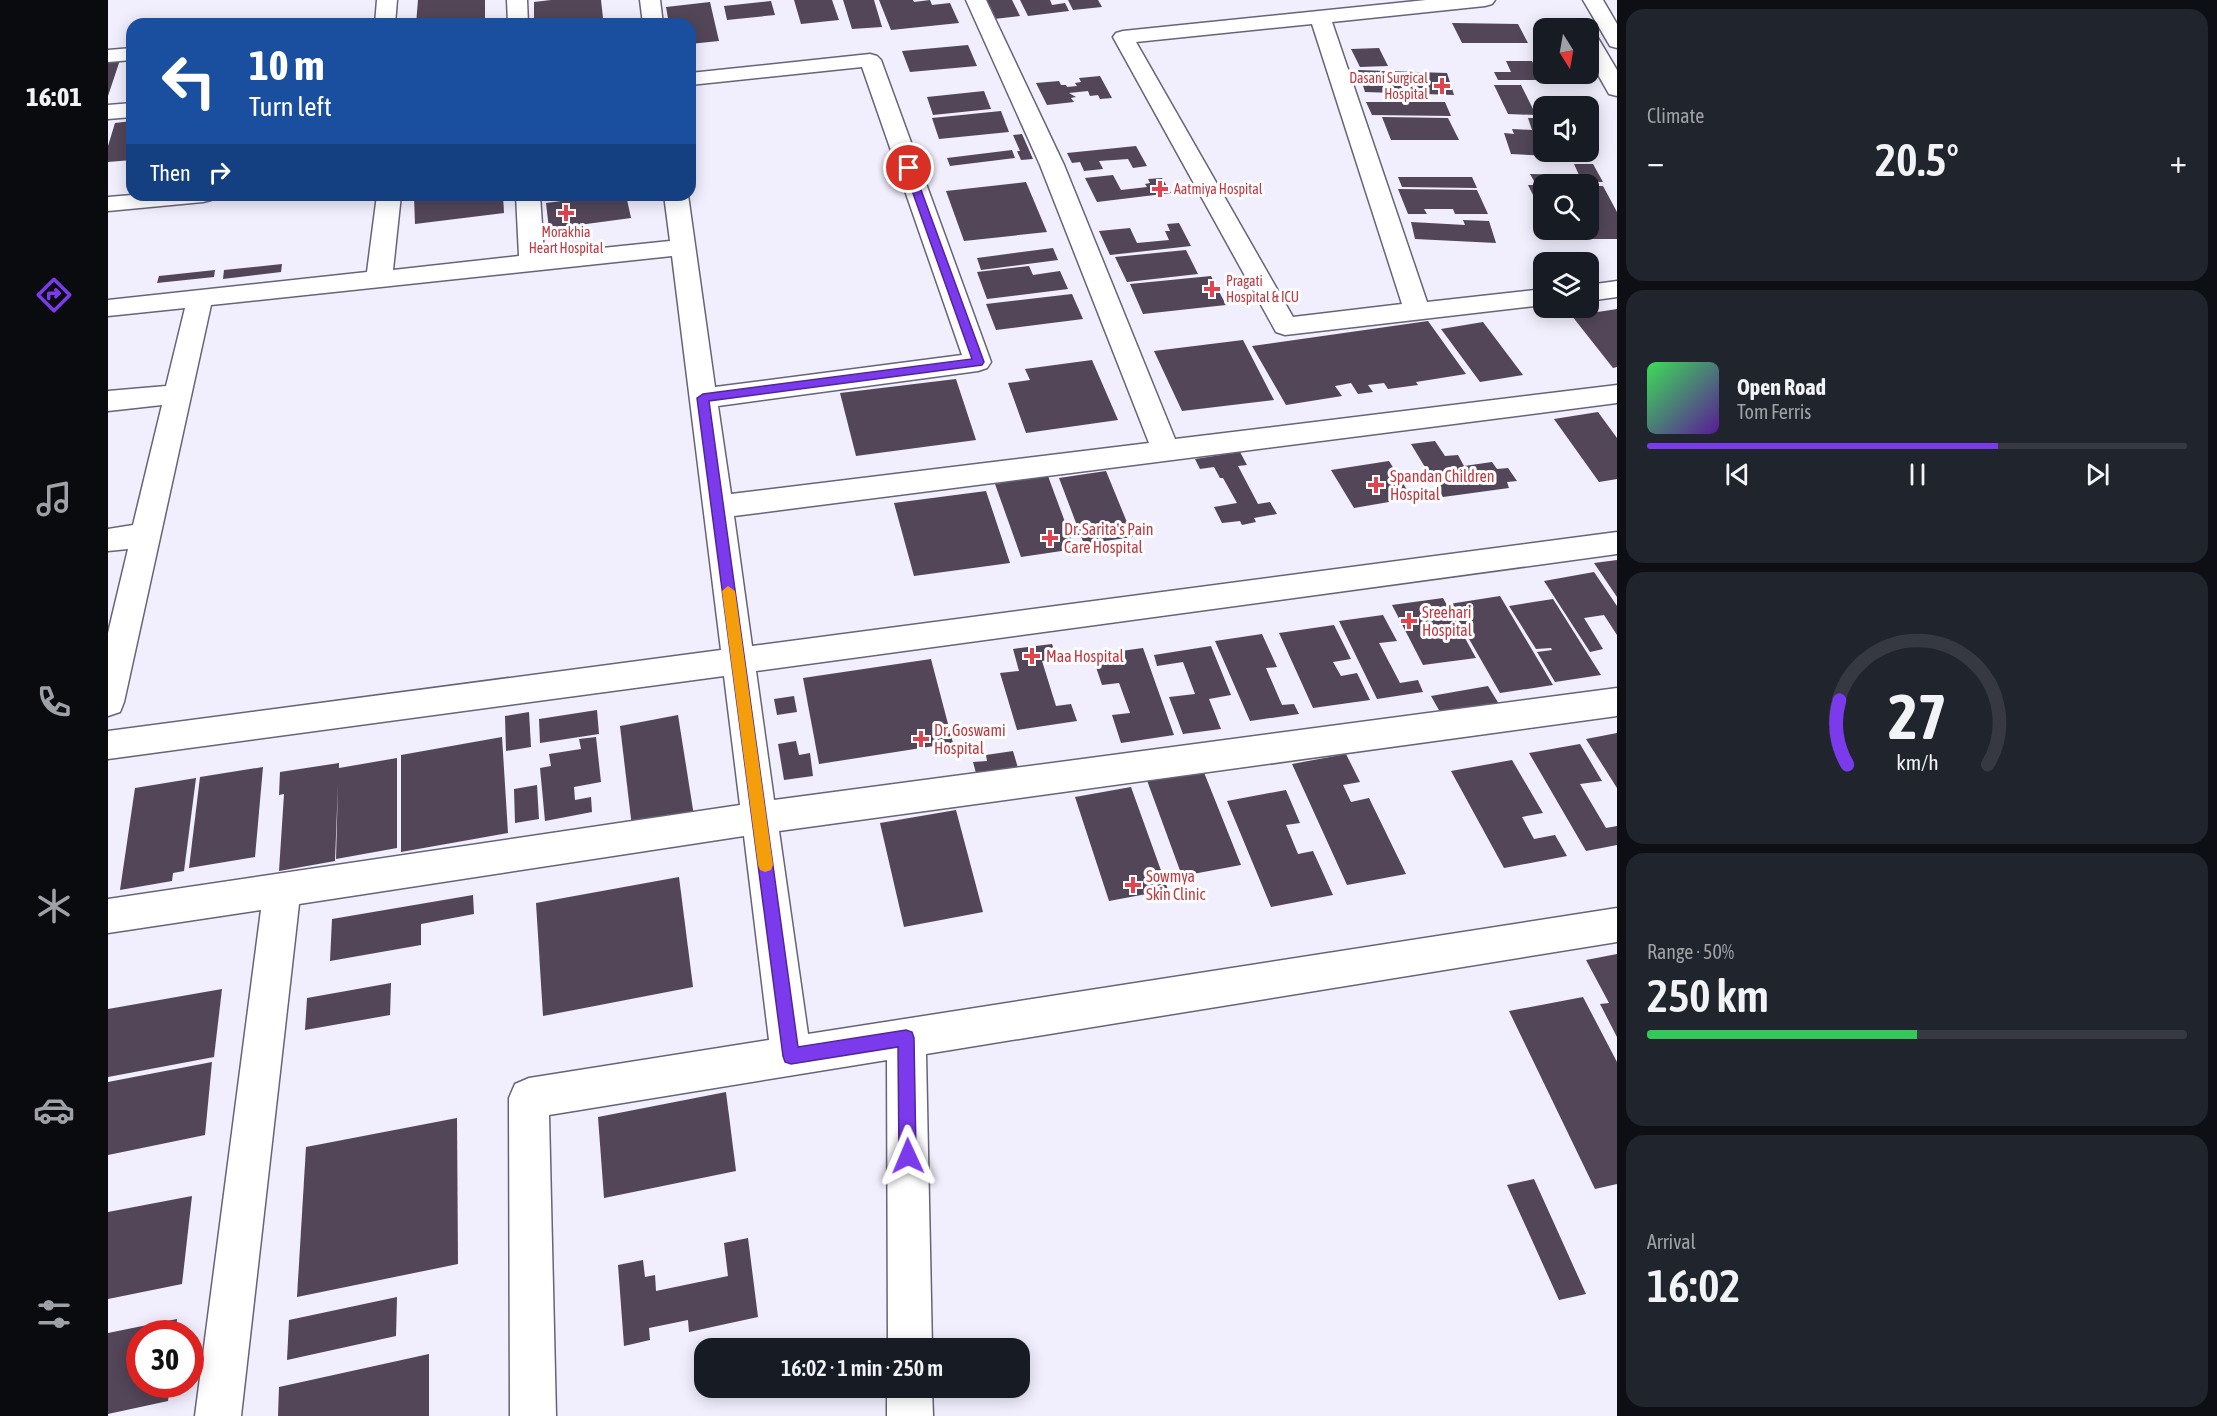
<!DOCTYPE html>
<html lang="en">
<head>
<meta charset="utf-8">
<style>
  :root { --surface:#171b24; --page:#20242c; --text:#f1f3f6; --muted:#9ea1a6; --line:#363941; --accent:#7c3aed }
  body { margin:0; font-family:"Asap Condensed",sans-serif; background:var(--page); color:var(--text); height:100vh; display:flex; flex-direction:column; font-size:22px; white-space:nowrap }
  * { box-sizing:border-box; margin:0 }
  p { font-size:20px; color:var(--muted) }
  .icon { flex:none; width:33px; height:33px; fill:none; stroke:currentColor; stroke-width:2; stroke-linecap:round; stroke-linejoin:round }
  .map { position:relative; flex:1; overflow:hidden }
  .drawer { display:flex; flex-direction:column; gap:9px; padding:9px; background:#0d0f14; width:600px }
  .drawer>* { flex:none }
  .guide { position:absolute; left:18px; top:18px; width:570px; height:183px; border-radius:18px; box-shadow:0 3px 15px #0003; background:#1a4fa0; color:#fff; overflow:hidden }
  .needle { width:39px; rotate:169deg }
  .tools { position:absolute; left:1425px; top:18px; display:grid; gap:12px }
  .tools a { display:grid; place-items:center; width:66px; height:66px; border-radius:12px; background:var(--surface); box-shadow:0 3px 15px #0003; font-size:30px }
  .speed { position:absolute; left:18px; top:1320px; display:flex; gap:12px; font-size:30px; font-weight:700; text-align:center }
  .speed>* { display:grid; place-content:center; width:78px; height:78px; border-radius:50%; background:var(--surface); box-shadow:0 3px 15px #0003; line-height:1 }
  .speed .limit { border:9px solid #d22; background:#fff; color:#111 }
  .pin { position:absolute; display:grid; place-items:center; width:51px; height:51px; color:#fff; margin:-26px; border:3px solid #fff; border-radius:50%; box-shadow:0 2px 6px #0007 }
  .me { position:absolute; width:66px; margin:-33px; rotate:359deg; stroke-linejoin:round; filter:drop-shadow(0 0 4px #0008) }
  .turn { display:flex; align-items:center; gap:21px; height:126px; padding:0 24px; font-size:27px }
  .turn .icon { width:78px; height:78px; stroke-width:2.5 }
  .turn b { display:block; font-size:42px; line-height:51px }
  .then { display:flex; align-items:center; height:57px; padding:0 24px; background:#0003; gap:12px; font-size:22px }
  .big { font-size:45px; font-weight:600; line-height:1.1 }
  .drawer .widget { flex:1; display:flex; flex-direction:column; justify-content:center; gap:9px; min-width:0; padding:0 21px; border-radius:18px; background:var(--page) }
  .drawer .dial { align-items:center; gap:0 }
  .dial svg { height:156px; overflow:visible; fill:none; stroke:var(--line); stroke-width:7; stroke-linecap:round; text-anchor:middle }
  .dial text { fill:var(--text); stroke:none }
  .song { display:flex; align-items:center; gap:18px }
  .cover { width:72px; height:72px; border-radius:9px; background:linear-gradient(135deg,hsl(130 70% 55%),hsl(270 70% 35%)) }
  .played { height:6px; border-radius:3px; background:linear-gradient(90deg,var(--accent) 65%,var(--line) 65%) }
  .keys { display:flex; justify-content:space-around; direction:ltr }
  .heat { display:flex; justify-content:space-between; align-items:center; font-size:33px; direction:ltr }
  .charge { height:9px; border-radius:4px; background:linear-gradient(90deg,#34c759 50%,var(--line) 0) }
  .trip { position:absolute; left:586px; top:1338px; width:336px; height:60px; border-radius:18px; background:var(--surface); box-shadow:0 3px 15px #0003; font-weight:600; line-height:60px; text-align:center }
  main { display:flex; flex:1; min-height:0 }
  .dock { display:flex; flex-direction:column; width:108px; justify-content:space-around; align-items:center; background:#090b0e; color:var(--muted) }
  .dock .icon { width:42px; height:42px }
  .dock .on { color:var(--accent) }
  .dock b { font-size:27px; color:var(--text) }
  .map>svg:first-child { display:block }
  .building { fill:#524658 }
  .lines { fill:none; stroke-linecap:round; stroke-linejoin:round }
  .minor-casing { stroke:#676378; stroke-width:3 }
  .tertiary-casing { stroke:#676378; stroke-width:3 }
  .minor { fill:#fff; fill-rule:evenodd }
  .tertiary { fill:#fff; fill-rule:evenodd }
  .route { fill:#7c3aed; stroke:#51269a; stroke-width:1.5 }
  .slow { fill:#f59e0b }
  .health-dot { fill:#e0444e; stroke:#fefefe; stroke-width:2 }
  .labels { text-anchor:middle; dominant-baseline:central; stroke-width:6; stroke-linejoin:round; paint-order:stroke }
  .far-health-label { font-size:14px; fill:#be3a42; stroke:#fefefe; text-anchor:start }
  .health-label { font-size:16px; fill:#be3a42; stroke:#fefefe; text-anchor:start }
</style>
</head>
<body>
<main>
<nav class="dock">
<b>16:01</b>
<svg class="icon on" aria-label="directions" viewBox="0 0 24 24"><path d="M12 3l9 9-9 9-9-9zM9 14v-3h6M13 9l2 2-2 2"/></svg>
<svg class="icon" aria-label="music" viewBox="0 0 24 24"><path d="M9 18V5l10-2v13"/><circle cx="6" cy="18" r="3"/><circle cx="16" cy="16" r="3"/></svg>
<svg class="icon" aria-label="phone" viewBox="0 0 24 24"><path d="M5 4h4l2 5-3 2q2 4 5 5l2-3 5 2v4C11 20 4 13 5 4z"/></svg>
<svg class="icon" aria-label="climate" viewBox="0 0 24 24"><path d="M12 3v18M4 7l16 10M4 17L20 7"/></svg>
<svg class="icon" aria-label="car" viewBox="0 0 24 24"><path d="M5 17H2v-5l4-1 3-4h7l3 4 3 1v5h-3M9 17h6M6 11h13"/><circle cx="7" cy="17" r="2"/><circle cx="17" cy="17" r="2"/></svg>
<svg class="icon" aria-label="filters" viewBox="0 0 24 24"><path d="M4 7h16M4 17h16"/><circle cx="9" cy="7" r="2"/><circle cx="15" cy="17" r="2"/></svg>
</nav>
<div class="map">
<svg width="1509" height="1416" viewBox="0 0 1509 1416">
  <rect width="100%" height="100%" fill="#f1eefd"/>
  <!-- building -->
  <g class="building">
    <polygon points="310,0 377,0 377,24 308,24"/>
    <polygon points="443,0 493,0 495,18 426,24 426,2"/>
    <polygon points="686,0 724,0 731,20 693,24"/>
    <polygon points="735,0 766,0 774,27 744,29"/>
    <polygon points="771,0 805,0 806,2 822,0 824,5 842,3 851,23 783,30"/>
    <polygon points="877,0 904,0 912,16 886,19"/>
    <polygon points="912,0 942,0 944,5 957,3 961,11 920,16"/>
    <polygon points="960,0 990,0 994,7 965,10"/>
    <polygon points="663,1 667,15 619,20 616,6"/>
    <polygon points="602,2 611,41 582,44 582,24 561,24 558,7"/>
    <polygon points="1344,23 1410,24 1420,43 1354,43"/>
    <polygon points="860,45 869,66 802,72 794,51"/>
    <polygon points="1271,48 1280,66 1252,67 1243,49"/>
    <polygon points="12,60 0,96 0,61"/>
    <polygon points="1398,61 1424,61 1434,80 1390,80 1386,72 1403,72"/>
    <polygon points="1250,70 1339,73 1346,95 1257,92"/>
    <polygon points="992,76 1004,98 992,99 990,95 982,96 980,91 961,93 968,97 963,98 966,102 939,105 928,83 951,81 953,85 958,85 959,87 969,86 967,83 973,82 971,78"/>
    <polygon points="1386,85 1413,85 1428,115 1400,114"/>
    <polygon points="876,91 883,109 825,115 819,97"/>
    <polygon points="1258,102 1337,102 1343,116 1264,115"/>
    <polygon points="893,111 901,132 831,139 824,118"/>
    <polygon points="1274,117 1340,118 1351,140 1283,140"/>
    <polygon points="1420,118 1436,118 1436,152 1482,152 1485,158 1403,154 1396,133 1406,134 1404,129 1424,130"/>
    <polygon points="24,121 24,160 0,162 0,146 7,123"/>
    <polygon points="914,134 925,159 913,160 909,151 912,151 905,135"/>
    <polygon points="1028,146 1039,166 1025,168 1020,159 991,161 995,169 976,171 972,162 964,163 959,153"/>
    <polygon points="904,150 907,158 842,166 839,158"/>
    <polygon points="1466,164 1485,164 1495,182 1426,181 1422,174 1471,175"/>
    <polygon points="1005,175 1013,190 1039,187 1037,184 1042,183 1040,179 1054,178 1063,193 989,202 977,178"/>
    <polygon points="1290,177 1364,177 1369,188 1294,187"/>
    <polygon points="918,182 939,232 856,241 838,191"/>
    <polygon points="1420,185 1436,185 1436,217"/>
    <polygon points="1480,186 1495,186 1509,212 1509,239 1446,239 1442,230 1480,230"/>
    <polygon points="1290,189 1369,190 1380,214 1347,214 1345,209 1316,209 1319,214 1300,214"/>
    <polygon points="325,195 395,195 396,213 307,224 306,197"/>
    <polygon points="499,195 518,195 523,218 441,229 438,203"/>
    <polygon points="1355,220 1381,221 1388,243 1307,239 1303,222 1357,225"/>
    <polygon points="1071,223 1083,246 1002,255 991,231 1022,228 1029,243 1061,240 1057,231 1062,231 1059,224"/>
    <polygon points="945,248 950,260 873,270 869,258"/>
    <polygon points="1078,250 1090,274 1019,282 1007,257"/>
    <polygon points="174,264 173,272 115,279 116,270"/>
    <polygon points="921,266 925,275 952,271 960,289 879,299 869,272"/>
    <polygon points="107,270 106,277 49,283 51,276"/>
    <polygon points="1103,276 1118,305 1035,314 1022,284"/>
    <polygon points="964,294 975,319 888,330 878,304"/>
    <polygon points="1509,309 1509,367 1505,368 1464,316"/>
    <polygon points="1320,321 1358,374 1308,382 1310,385 1280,389 1276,383 1260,385 1265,392 1250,394 1243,383 1227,386 1234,396 1178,405 1144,346"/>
    <polygon points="1375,322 1415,375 1372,382 1333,329"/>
    <polygon points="1135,340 1166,400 1074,411 1046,351"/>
    <polygon points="984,360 1010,420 918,433 900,383 922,380 917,369"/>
    <polygon points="848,379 868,440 748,456 732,393"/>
    <polygon points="1490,412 1509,438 1509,479 1491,482 1446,419"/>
    <polygon points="1327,441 1337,456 1350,455 1356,466 1384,462 1389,469 1400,468 1409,481 1399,482 1401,488 1335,497 1303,444"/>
    <polygon points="1132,452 1139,465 1130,466 1150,504 1162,502 1169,514 1146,518 1148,522 1134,525 1132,521 1114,523 1106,507 1129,503 1115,478 1112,478 1106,467 1092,469 1087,459"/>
    <polygon points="1281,461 1304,498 1246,508 1223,470"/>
    <polygon points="998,471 1025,537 976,544 951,478"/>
    <polygon points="940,476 967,549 913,557 887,484"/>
    <polygon points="878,491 902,563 806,576 786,503"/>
    <polygon points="1509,560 1509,597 1486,563"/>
    <polygon points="1486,572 1509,606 1509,635 1496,615 1476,618 1495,649 1482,652 1436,581"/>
    <polygon points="1392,596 1445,685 1392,693 1341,604"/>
    <polygon points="1335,598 1368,658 1315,665 1284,605"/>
    <polygon points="1445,599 1493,675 1447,682 1429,652 1444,650 1443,648 1428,649 1401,606"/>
    <polygon points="1275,615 1289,641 1271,643 1292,683 1310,680 1315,692 1269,699 1231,621"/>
    <polygon points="1226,625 1243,659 1225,662 1233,676 1249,673 1262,700 1205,708 1171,633"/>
    <polygon points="1154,634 1169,667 1158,668 1174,705 1186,704 1191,714 1142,721 1107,641"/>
    <polygon points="944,644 949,659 934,661 948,706 963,704 969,721 909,730 892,673 911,671 905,649"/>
    <polygon points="1103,646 1123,695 1101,699 1113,729 1075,734 1061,697 1087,694 1075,662 1049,666 1046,655"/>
    <polygon points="1035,648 1066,735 1013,743 1004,715 1022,713 1011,683 994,685 984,655"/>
    <polygon points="823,659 845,743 711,764 695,678"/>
    <polygon points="1380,686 1394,709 1336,719 1323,696"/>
    <polygon points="686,696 689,712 669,715 666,699"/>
    <polygon points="489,710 491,734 432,743 431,719"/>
    <polygon points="421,712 423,747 398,751 397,716"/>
    <polygon points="570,715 586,816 524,827 512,726"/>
    <polygon points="1509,733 1509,788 1478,739"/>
    <polygon points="394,737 400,833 293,852 293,755"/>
    <polygon points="488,737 493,782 466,787 467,800 483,797 484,812 437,821 432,768 443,766 441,754 473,749 471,739"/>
    <polygon points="688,741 691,755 702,753 705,776 676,780 670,744"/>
    <polygon points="1472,744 1494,781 1472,784 1498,828 1509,826 1509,845 1478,851 1421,753"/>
    <polygon points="905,751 913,778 871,784 865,762 879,761 878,755"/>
    <polygon points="1238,754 1252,782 1235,785 1243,802 1261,798 1298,874 1239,885 1184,764"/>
    <polygon points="289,758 289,848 228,859 230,784 227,861 171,871 176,794 171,795 172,772 231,763 231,768"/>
    <polygon points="1404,760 1435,813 1414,817 1426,839 1447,835 1459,856 1396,868 1343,771"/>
    <polygon points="1093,765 1133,865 1074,876 1037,775"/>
    <polygon points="155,767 147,857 81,868 92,777"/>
    <polygon points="88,778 76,871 65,873 64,881 12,890 27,788"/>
    <polygon points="429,785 431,819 407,823 406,789"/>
    <polygon points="1023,787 1060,890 1001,901 967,797"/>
    <polygon points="1178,790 1192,823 1178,825 1190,854 1205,851 1225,895 1163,907 1119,801"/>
    <polygon points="848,810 875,912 796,927 772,823"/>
    <polygon points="571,877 585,987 435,1016 428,903"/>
    <polygon points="365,895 366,914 313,924 313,945 222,961 224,919"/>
    <polygon points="1509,954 1509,1037 1492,1004 1501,1003 1478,960"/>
    <polygon points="283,983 282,1015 197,1030 199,998"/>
    <polygon points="114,989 106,1057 0,1077 0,1009"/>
    <polygon points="1475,997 1509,1062 1509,1184 1487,1189 1401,1011"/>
    <polygon points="104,1062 97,1135 0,1155 0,1082"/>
    <polygon points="618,1092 628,1171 496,1198 490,1117"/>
    <polygon points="349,1118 350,1264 189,1297 198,1147"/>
    <polygon points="1426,1179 1478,1294 1451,1300 1399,1185"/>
    <polygon points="84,1196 74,1284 0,1299 0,1212"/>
    <polygon points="640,1238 650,1317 581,1332 580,1320 541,1328 542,1340 516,1346 510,1265 535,1260 537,1277 547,1275 548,1291 620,1276 616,1243"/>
    <polygon points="289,1297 288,1336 179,1360 181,1320"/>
    <polygon points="69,1319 68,1334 32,1334 32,1384 62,1384 60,1401 0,1414 0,1333"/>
    <polygon points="321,1354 321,1416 170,1416 171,1387"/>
  </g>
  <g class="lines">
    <defs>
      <g id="minor">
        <polygon points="269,0 289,0 287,24 267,24"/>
        <polygon points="399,0 419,0 420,24 400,24"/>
        <polygon points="532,0 552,0 555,24 535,24"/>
        <polygon points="858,0 878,0 956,165 1067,439 1509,385 1509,403 626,516 644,646 1509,532 1509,554 648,671 666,800 1509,688 1509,716 671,831 700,1034 1509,908 1509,942 818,1054 824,1348 780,1348 779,1060 441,1115 448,1416 402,1416 401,1098 407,1084 421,1078 661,1040 636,836 191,904 133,1416 87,1416 153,910 0,933 0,899 632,805 616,676 0,759 0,731 613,650 564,256 103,305 16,702 12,712 0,716 0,633 20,549 0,551 0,529 25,525 54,405 0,411 0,391 58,386 77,308 0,316 0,300 259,272 269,195 293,195 285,270 411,256 408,195 432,195 436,254 562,241 556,195 580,195 607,387 854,355 754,67 582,85 582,73 762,54 769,56 773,60 883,362 879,368 870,371 610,406 623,494 1041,443 932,165"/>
        <path d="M1318,0H1387L1384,4L1377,6L1224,22L1319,302L1436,289V305L1177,335L1168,332L1005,37L1008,33L1015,31ZM1204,24L1294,304L1185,317L1028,42Z"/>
        <polygon points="24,48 24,60 0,62 0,50"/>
        <polygon points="24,103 24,117 0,119 0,105"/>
        <polygon points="24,195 107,195 103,200 95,202 0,211 0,197"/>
        <polygon points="1509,281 1509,297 1480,301 1480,285"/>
        <polygon points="779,1388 824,1388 825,1416 779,1416"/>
      </g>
      <g id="tertiary">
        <polygon points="1475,0 1495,0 1509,24 1509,48 1502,46"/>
        <polygon points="1480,31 1487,33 1509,70 1509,96 1501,94 1480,57"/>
      </g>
    </defs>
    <!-- minor casing -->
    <use href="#minor" class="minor-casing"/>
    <!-- tertiary casing -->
    <use href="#tertiary" class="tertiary-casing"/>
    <!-- minor -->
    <use href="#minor" class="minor"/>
    <!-- tertiary -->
    <use href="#tertiary" class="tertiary"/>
  </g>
  <!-- route -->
  <polygon class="route" points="801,165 805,168 876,362 874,365 601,401 690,1047 798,1030 804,1032 806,1038 808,1156 806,1162 800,1164 794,1162 791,1156 790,1047 683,1064 677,1062 675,1056 589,398 595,394 864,359 796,168"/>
  <!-- slow -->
  <polygon class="slow" points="620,586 627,591 665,865 663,870 657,872 652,870 650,865 614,591"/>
  <!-- markers -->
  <g class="health-dot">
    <path d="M1331 77h6v6h6v6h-6v6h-6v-6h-6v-6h6z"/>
    <path d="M1049 180h6v6h6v6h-6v6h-6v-6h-6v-6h6z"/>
    <path d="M455 204h6v6h6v6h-6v6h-6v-6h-6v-6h6z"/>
    <path d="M1101 280h6v6h6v6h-6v6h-6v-6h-6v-6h6z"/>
    <path d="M1265 476h6v6h6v6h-6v6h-6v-6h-6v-6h6z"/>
    <path d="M939 529h6v6h6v6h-6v6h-6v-6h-6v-6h6z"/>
    <path d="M1298 612h6v6h6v6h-6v6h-6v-6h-6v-6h6z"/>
    <path d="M921 647h6v6h6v6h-6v6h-6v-6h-6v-6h6z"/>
    <path d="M810 730h6v6h6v6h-6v6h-6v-6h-6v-6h6z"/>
    <path d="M1022 876h6v6h6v6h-6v6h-6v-6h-6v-6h6z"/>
  </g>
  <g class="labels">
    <!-- far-health labels -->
    <g class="far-health-label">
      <text x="1320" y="78" text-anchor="end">Dasani Surgical<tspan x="1320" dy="16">Hospital</tspan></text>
      <text x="1066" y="189">Aatmiya Hospital</text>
      <text x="458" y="232" text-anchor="middle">Morakhia<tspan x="458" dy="16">Heart Hospital</tspan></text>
      <text x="1118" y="281">Pragati<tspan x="1118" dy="16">Hospital &amp; ICU</tspan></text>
    </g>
    <!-- health labels -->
    <g class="health-label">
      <text x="1282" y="476">Spandan Children<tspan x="1282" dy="18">Hospital</tspan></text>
      <text x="956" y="529">Dr. Sarita's Pain<tspan x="956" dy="18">Care Hospital</tspan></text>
      <text x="1314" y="612">Sreehari<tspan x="1314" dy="18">Hospital</tspan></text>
      <text x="938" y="656">Maa Hospital</text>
      <text x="826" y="730">Dr. Goswami<tspan x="826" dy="18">Hospital</tspan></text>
      <text x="1038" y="876">Sowmya<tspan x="1038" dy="18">Skin Clinic</tspan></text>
    </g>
  </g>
</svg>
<div class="tools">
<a><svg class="needle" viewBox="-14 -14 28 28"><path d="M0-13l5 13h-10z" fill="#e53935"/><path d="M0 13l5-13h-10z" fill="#9ea1a6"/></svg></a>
<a><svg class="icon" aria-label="sound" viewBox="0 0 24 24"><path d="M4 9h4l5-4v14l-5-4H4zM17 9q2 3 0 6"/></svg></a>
<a><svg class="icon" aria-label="search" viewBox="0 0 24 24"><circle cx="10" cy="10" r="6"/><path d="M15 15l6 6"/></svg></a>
<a><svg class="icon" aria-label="layers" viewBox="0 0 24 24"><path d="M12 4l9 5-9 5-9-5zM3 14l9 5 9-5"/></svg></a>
</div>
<div class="speed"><div class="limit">30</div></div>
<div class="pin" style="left:801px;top:168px;background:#d93025"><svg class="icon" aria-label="arrive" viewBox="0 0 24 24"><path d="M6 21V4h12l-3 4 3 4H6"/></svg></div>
<svg class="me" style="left:800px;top:1156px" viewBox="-20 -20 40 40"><path d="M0-17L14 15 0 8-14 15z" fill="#7c3aed" stroke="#fff" stroke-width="4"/></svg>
<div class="trip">16:02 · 1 min · 250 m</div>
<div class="guide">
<div class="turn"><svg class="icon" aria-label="left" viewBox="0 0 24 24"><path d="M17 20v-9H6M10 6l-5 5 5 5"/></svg><div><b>10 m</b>Turn left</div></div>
<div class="then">Then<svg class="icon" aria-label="right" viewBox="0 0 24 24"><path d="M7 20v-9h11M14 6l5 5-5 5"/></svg></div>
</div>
</div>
<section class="drawer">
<div class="widget"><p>Climate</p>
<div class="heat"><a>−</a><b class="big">20.5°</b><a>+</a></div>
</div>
<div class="widget">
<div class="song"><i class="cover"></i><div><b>Open Road</b><p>Tom Ferris</p></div></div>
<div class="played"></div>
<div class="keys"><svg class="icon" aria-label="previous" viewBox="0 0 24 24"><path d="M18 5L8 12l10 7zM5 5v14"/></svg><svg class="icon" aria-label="pause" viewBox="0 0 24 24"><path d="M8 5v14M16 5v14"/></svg><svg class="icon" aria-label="next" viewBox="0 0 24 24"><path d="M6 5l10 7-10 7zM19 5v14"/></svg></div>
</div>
<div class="widget dial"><svg viewBox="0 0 100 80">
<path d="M14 69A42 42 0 1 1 86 69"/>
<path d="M14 69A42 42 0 0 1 10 36" stroke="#7c3aed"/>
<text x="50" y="56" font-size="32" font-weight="700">27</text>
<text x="50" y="72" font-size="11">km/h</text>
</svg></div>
<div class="widget"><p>Range · 50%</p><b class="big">250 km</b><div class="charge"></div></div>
<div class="widget"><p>Arrival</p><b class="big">16:02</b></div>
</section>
</main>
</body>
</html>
